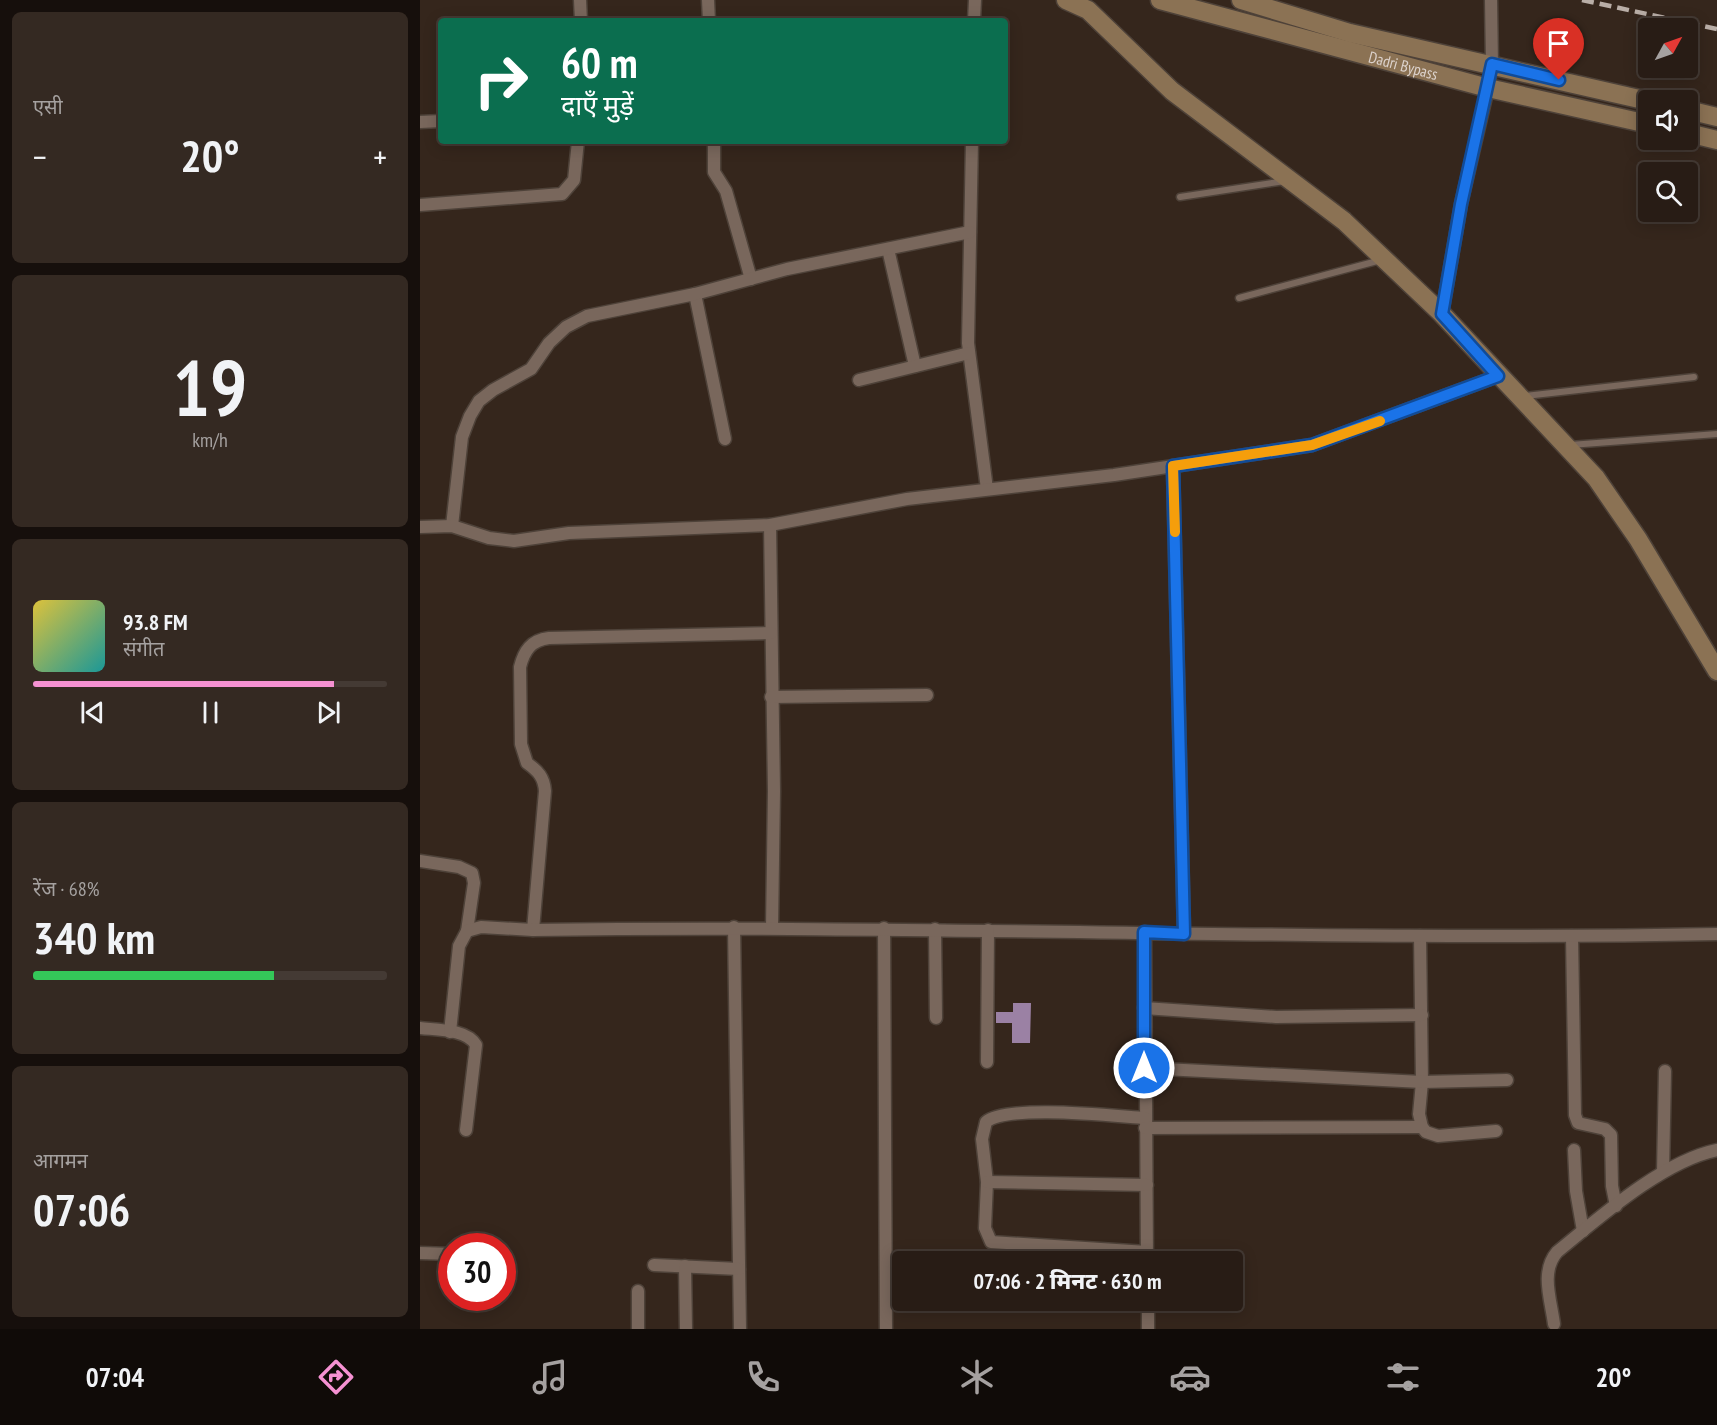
<!DOCTYPE html>
<html lang="hi">
<head>
<meta charset="utf-8">
<style>
  :root { --surface:#281c15; --page:#342922; --text:#f1f3f6; --muted:#a5a1a0; --line:#443a34; --accent:#f591d2 }
  body { margin:0; font-family:"PT Sans Narrow","Noto Sans Devanagari",sans-serif; background:var(--page); color:var(--text); height:100vh; display:flex; flex-direction:column; font-size:22px; white-space:nowrap }
  * { box-sizing:border-box; margin:0 }
  p { font-size:20px; color:var(--muted) }
  .icon { flex:none; width:33px; height:33px; fill:none; stroke:currentColor; stroke-width:2; stroke-linecap:round; stroke-linejoin:round }
  .map { position:relative; flex:1; overflow:hidden }
  .sheet { display:flex; flex-direction:column; gap:12px; padding:12px; background:#160f0c; width:420px }
  .sheet>* { flex:none }
  .top-card { position:absolute; left:18px; top:18px; width:570px; height:126px; border-radius:6px; box-shadow:0 3px 15px #0003,0 0 0 2px var(--line); background:#0b6e4f; color:#fff; overflow:hidden }
  .needle { width:39px; rotate:50deg }
  .tools { position:absolute; left:1218px; top:18px; display:grid; gap:12px }
  .tools a { display:grid; place-items:center; width:60px; height:60px; border-radius:6px; background:var(--surface); box-shadow:0 3px 15px #0003,0 0 0 2px var(--line); font-size:30px }
  .speed { position:absolute; left:18px; top:1233px; display:flex; gap:12px; font-size:30px; font-weight:700; text-align:center }
  .speed>* { display:grid; place-content:center; width:78px; height:78px; border-radius:50%; background:var(--surface); box-shadow:0 3px 15px #0003,0 0 0 2px var(--line); line-height:1 }
  .speed .limit { border:9px solid #d22; background:#fff; color:#111 }
  .pin { position:absolute; display:grid; place-items:center; width:51px; height:51px; color:#fff; margin:-62px -26px; border-radius:50% 50% 50% 0; rotate:-45deg; box-shadow:0 0 6px #0007 }
  .pin .icon { rotate:45deg }
  .me { position:absolute; width:66px; margin:-33px; rotate:0deg; stroke-linejoin:round; filter:drop-shadow(0 0 4px #0008) }
  .turn { display:flex; align-items:center; gap:21px; height:126px; padding:0 24px; font-size:27px }
  .turn .icon { width:78px; height:78px; stroke-width:2.5 }
  .turn b { display:block; font-size:42px; line-height:51px }
  .big { font-size:45px; font-weight:800; line-height:1.1 }
  .sheet .widget { flex:1; display:flex; flex-direction:column; justify-content:center; gap:9px; min-width:0; padding:0 21px; border-radius:9px; background:var(--page) }
  .sheet .dial { align-items:center; gap:0 }
  .dial b { font-size:78px; line-height:1 }
  .song { display:flex; align-items:center; gap:18px }
  .cover { width:72px; height:72px; border-radius:9px; background:linear-gradient(135deg,hsl(50 70% 55%),hsl(180 70% 35%)) }
  .played { height:6px; border-radius:3px; background:linear-gradient(90deg,var(--accent) 85%,var(--line) 85%) }
  .keys { display:flex; justify-content:space-around; direction:ltr }
  .heat { display:flex; justify-content:space-between; align-items:center; font-size:33px; direction:ltr }
  .charge { height:9px; border-radius:4px; background:linear-gradient(90deg,#34c759 68%,var(--line) 0) }
  .trip { position:absolute; left:472px; top:1251px; width:351px; height:60px; border-radius:6px; background:var(--surface); box-shadow:0 3px 15px #0003,0 0 0 2px var(--line); font-weight:800; line-height:60px; text-align:center }
  .tab-bar { display:flex; height:96px; justify-content:space-around; align-items:center; background:#100b08; color:var(--muted) }
  .tab-bar .icon { width:42px; height:42px }
  .tab-bar .current { color:var(--accent) }
  .tab-bar b { font-size:27px; color:var(--text) }
  main { display:flex; flex:1; min-height:0 }
  .map>svg:first-child { display:block }
  .building { fill:#9b81a4 }
  .lines { fill:none; stroke-linecap:round; stroke-linejoin:round }
  .lane-casing { stroke:#4e4239; stroke-width:9 }
  .street-casing { stroke:#4e4239; stroke-width:15 }
  .secondary-casing { stroke:#4e4239; stroke-width:21 }
  .lane { stroke:#79675c; stroke-width:6 }
  .street { stroke:#79675c; stroke-width:12 }
  .secondary { stroke:#8b7254; stroke-width:18 }
  .rail { stroke:#b9aea7; stroke-width:4.5; stroke-dasharray:12 6; stroke-linecap:butt }
  .route-casing { stroke:#114b97; stroke-width:15 }
  .route { stroke:#1a73e8; stroke-width:10 }
  .slow { stroke:#f59e0b; stroke-width:10 }
  .labels { text-anchor:middle; dominant-baseline:central; stroke-width:6; stroke-linejoin:round; paint-order:stroke }
  .street-label { font-size:16px; fill:#dcd2cc; stroke:#35261c }
</style>
</head>
<body>
<main>
<section class="sheet">
<div class="widget"><p>एसी</p>
<div class="heat"><a>−</a><b class="big">20°</b><a>+</a></div>
</div>
<div class="widget dial"><b>19</b><p>km/h</p></div>
<div class="widget">
<div class="song"><i class="cover"></i><div><b>93.8 FM</b><p>संगीत</p></div></div>
<div class="played"></div>
<div class="keys"><svg class="icon" aria-label="previous" viewBox="0 0 24 24"><path d="M18 5L8 12l10 7zM5 5v14"/></svg><svg class="icon" aria-label="pause" viewBox="0 0 24 24"><path d="M8 5v14M16 5v14"/></svg><svg class="icon" aria-label="next" viewBox="0 0 24 24"><path d="M6 5l10 7-10 7zM19 5v14"/></svg></div>
</div>
<div class="widget"><p>रेंज · 68%</p><b class="big">340 km</b><div class="charge"></div></div>
<div class="widget"><p>आगमन</p><b class="big">07:06</b></div>
</section>
<div class="map">
<svg width="1297" height="1329" viewBox="0 0 1297 1329">
  <rect width="100%" height="100%" fill="#35261c"/>
  <!-- building -->
  <polygon class="building" points="593,1003 611,1003 610,1043 592,1043 592,1023 576,1023 576,1012 593,1012"/>
  <g class="lines">
    <defs>
      <g id="lane">
        <polyline points="760,197 865,181"/>
        <polyline points="819,298 961,260"/>
        <polyline points="1105,396 1274,377"/>
        <polyline points="1150,445 1297,434"/>
      </g>
      <g id="street">
        <polyline points="160,0 161,21"/>
        <polyline points="288,0 289,21"/>
        <polyline points="554,21 555,0"/>
        <polyline points="0,122 21,121"/>
        <polyline points="294,141 294,172 306,191 331,279"/>
        <polyline points="552,141 548,343 567,489"/>
        <polyline points="0,205 142,194 154,180 158,141"/>
        <polyline points="468,249 495,366"/>
        <polyline points="275,294 305,439"/>
        <polyline points="1022,314 1041,204 1068,88 1072,64 1071,0"/>
        <polyline points="439,380 549,353"/>
        <polyline points="753,466 764,934"/>
        <polyline points="350,525 354,791 352,928"/>
        <polyline points="32,526 42,437 50,416 59,401 73,390 111,369 129,343 146,327 167,316 275,294 367,269 550,232"/>
        <polyline points="0,527 32,526 69,538 94,541 149,533 350,525 487,499 694,475 892,445 1078,376"/>
        <polyline points="351,697 507,695"/>
        <polyline points="0,861 39,867 52,873 54,883 47,931"/>
        <polyline points="314,927 320,1329"/>
        <polyline points="464,928 466,1329"/>
        <polyline points="515,929 516,1018"/>
        <path d="M113,930L125,791C124,777 118,771 107,763L101,744L100,667C104,651 111,640 129,638L351,633"/>
        <polyline points="725,932 727,1262"/>
        <polyline points="1000,936 1002,1082 999,1114 1002,1127 1006,1132 1018,1136 1076,1131"/>
        <polyline points="1152,936 1155,1115 1158,1123 1185,1129 1191,1135 1192,1186 1196,1206"/>
        <polyline points="724,1008 856,1017 1002,1015"/>
        <path d="M0,1028C17,1030 47,1029 56,1045L46,1130"/>
        <path d="M30,1032L39,946L47,931L61,927L113,930C508,924 902,942 1297,934"/>
        <polyline points="567,1062 568,930"/>
        <polyline points="724,1068 1002,1082 1087,1080"/>
        <path d="M725,1118C694,1116 587,1104 566,1122L562,1139L567,1182L565,1228L571,1242L727,1252"/>
        <polyline points="725,1128 1002,1127"/>
        <polyline points="1154,1150 1156,1191 1163,1231"/>
        <polyline points="1243,1172 1245,1071"/>
        <polyline points="567,1182 727,1185"/>
        <polyline points="0,1253 32,1254"/>
        <polyline points="234,1265 319,1269"/>
        <polyline points="265,1266 266,1329"/>
        <polyline points="728,1300 728,1329"/>
        <path d="M1134,1324C1131,1300 1120,1272 1137,1252C1180,1217 1243,1161 1297,1150"/>
        <polyline points="218,1329 218,1291"/>
      </g>
      <g id="secondary">
        <polyline points="646,0 668,10 752,91 924,221 1022,314 1176,478 1218,539 1297,671"/>
        <path id="s1" d="M740,0L1068,88L1228,124"/>
        <polyline points="821,0 930,33 1228,101"/>
        <polyline points="1268,110 1297,117"/>
        <polyline points="1268,133 1297,140"/>
      </g>
    </defs>
    <!-- lane casing -->
    <use href="#lane" class="lane-casing"/>
    <!-- street casing -->
    <use href="#street" class="street-casing"/>
    <!-- secondary casing -->
    <use href="#secondary" class="secondary-casing"/>
    <!-- lane -->
    <use href="#lane" class="lane"/>
    <!-- street -->
    <use href="#street" class="street"/>
    <!-- secondary -->
    <use href="#secondary" class="secondary"/>
    <!-- rail -->
    <polyline class="rail" points="1162,0 1297,29"/>
  </g>
  <g class="lines">
    <defs>
      <polyline id="route" points="724,1068 724,932 764,934 753,466 892,445 1078,376 1022,314 1041,204 1072,64 1139,80"/>
    </defs>
    <!-- route casing -->
    <use href="#route" class="route-casing"/>
    <!-- route -->
    <use href="#route" class="route"/>
    <!-- slow -->
    <polyline class="slow" points="755,532 753,466 892,445 960,421"/>
  </g>
  <g class="labels">
    <!-- street labels -->
    <g class="street-label">
      <text stroke="none"><textPath href="#s1" startOffset="252">Dadri Bypass</textPath></text>
    </g>
  </g>
</svg>
<div class="tools">
<a><svg class="needle" viewBox="-14 -14 28 28"><path d="M0-13l5 13h-10z" fill="#e53935"/><path d="M0 13l5-13h-10z" fill="#a5a1a0"/></svg></a>
<a><svg class="icon" aria-label="sound" viewBox="0 0 24 24"><path d="M4 9h4l5-4v14l-5-4H4zM17 9q2 3 0 6"/></svg></a>
<a><svg class="icon" aria-label="search" viewBox="0 0 24 24"><circle cx="10" cy="10" r="6"/><path d="M15 15l6 6"/></svg></a>
</div>
<div class="speed"><div class="limit">30</div></div>
<div class="pin" style="left:1139px;top:80px;background:#d93025"><svg class="icon" aria-label="arrive" viewBox="0 0 24 24"><path d="M6 21V4h12l-3 4 3 4H6"/></svg></div>
<svg class="me" style="left:724px;top:1068px" viewBox="-20 -20 40 40"><circle r="17" fill="#1a73e8" stroke="#fff" stroke-width="3"/><path d="M0-11L8 9 0 5-8 9z" fill="#fff"/></svg>
<div class="trip">07:06 · 2 मिनट · 630 m</div>
<div class="top-card">
<div class="turn"><svg class="icon" aria-label="right" viewBox="0 0 24 24"><path d="M7 20v-9h11M14 6l5 5-5 5"/></svg><div><b>60 m</b>दाएँ मुड़ें</div></div>
</div>
</div>
</main>
<nav class="tab-bar">
<b>07:04</b>
<svg class="icon current" aria-label="directions" viewBox="0 0 24 24"><path d="M12 3l9 9-9 9-9-9zM9 14v-3h6M13 9l2 2-2 2"/></svg>
<svg class="icon" aria-label="music" viewBox="0 0 24 24"><path d="M9 18V5l10-2v13"/><circle cx="6" cy="18" r="3"/><circle cx="16" cy="16" r="3"/></svg>
<svg class="icon" aria-label="phone" viewBox="0 0 24 24"><path d="M5 4h4l2 5-3 2q2 4 5 5l2-3 5 2v4C11 20 4 13 5 4z"/></svg>
<svg class="icon" aria-label="climate" viewBox="0 0 24 24"><path d="M12 3v18M4 7l16 10M4 17L20 7"/></svg>
<svg class="icon" aria-label="car" viewBox="0 0 24 24"><path d="M5 17H2v-5l4-1 3-4h7l3 4 3 1v5h-3M9 17h6M6 11h13"/><circle cx="7" cy="17" r="2"/><circle cx="17" cy="17" r="2"/></svg>
<svg class="icon" aria-label="filters" viewBox="0 0 24 24"><path d="M4 7h16M4 17h16"/><circle cx="9" cy="7" r="2"/><circle cx="15" cy="17" r="2"/></svg>
<b>20°</b>
</nav>
</body>
</html>
